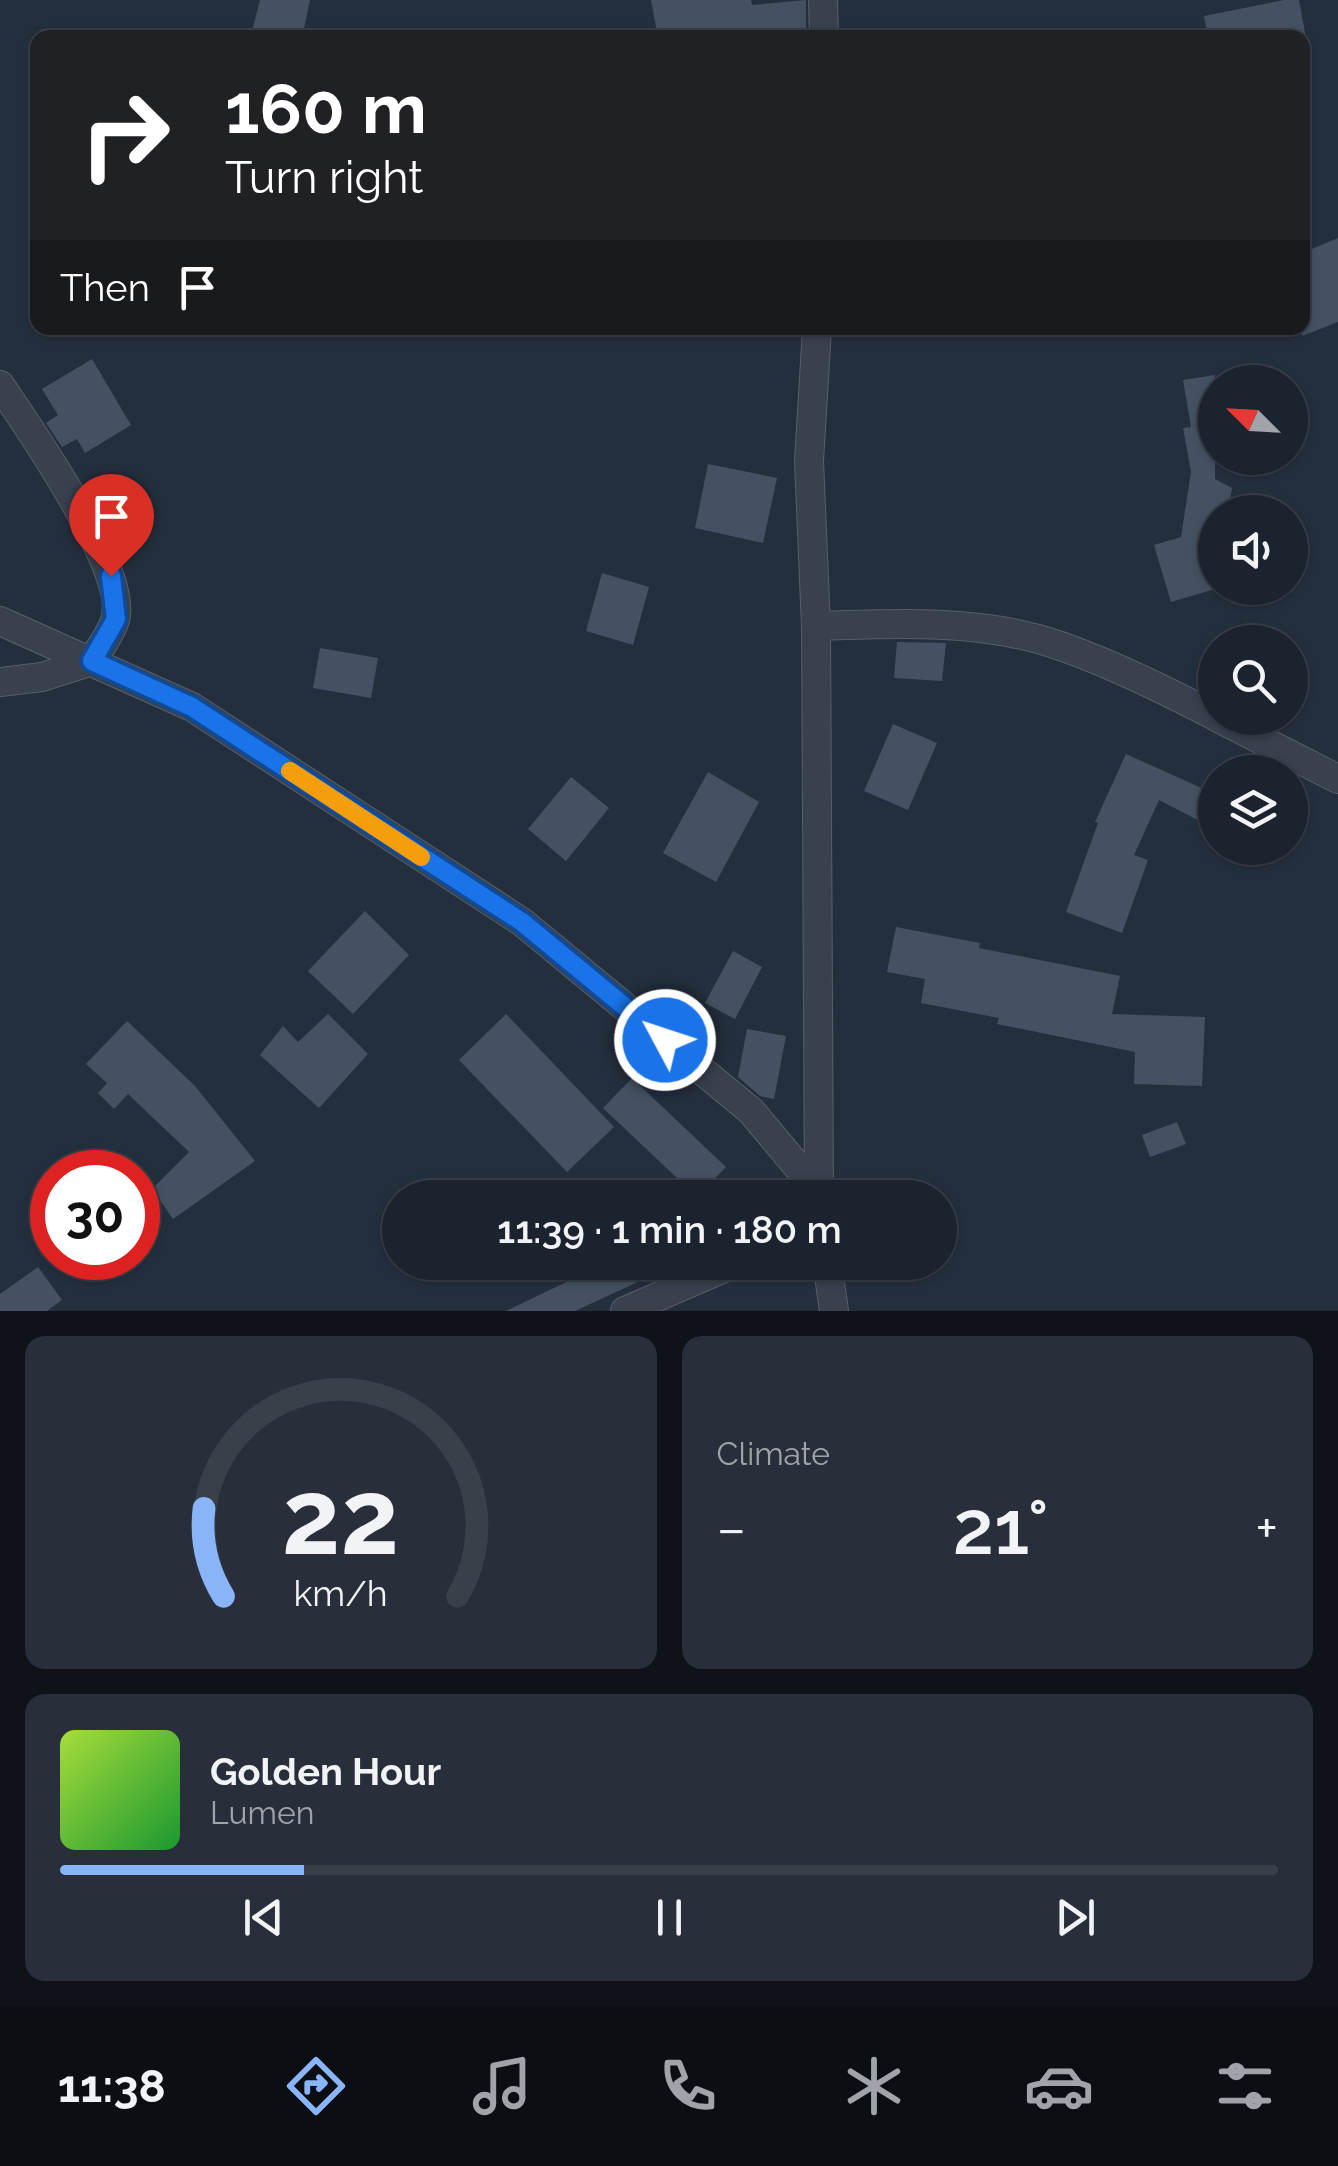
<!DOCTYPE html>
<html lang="en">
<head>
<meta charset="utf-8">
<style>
  :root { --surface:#1b232e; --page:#282f3a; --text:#f1f3f6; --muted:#a0a4aa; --line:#39404a; --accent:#8ab4f8 }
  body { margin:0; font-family:Raleway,sans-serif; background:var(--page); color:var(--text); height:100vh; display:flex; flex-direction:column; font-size:38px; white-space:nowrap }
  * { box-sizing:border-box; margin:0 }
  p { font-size:32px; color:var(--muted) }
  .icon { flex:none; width:55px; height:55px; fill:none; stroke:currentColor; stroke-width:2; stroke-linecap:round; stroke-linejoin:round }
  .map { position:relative; height:1311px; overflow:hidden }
  .sheet { display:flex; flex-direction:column; gap:25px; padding:25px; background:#0f1319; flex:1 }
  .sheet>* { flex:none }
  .banner { position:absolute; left:30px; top:30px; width:1280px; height:305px; border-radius:20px; box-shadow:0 2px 8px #0004,0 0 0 2px var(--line); background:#202124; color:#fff; overflow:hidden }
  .needle { width:65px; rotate:294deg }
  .buttons { position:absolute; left:1198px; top:365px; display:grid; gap:20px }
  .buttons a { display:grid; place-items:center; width:110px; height:110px; border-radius:50%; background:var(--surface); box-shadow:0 2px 8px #0004,0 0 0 2px var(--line); font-size:50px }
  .speed { position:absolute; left:30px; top:1150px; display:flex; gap:20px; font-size:50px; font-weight:700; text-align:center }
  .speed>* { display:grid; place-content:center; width:130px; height:130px; border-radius:50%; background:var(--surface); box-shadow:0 2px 8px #0004,0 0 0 2px var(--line); line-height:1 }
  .speed .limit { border:15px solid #d22; background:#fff; color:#111 }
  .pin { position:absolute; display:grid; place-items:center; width:85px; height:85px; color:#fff; margin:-102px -42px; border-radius:50% 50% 50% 0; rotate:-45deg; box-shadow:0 0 10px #0007 }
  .pin .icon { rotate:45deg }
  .me { position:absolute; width:110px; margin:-55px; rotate:310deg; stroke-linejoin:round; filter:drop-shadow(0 0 8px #0008) }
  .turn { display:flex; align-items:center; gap:35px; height:210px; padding:0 30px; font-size:45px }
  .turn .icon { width:130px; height:130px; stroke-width:2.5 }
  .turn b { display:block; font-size:70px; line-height:85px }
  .then { display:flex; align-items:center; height:95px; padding:0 30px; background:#0003; gap:20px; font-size:38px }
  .big { font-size:75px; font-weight:600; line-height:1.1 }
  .sheet .widget { flex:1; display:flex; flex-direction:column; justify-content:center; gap:15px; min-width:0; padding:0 35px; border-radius:20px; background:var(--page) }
  .sheet .dial { align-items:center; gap:0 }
  .dial svg { height:260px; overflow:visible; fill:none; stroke:var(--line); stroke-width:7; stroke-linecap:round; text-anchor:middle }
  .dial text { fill:var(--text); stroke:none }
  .song { display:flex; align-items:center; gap:30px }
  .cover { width:120px; height:120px; border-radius:15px; background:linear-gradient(135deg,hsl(80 70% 55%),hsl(130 70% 35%)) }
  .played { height:10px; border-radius:5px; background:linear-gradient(90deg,var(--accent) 20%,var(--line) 20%) }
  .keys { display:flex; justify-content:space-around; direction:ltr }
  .heat { display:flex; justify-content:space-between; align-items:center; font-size:55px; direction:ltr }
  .sheet .tiles { flex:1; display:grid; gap:25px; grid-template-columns:1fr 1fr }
  .widget:last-child { grid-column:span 2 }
  .trip { position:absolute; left:382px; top:1180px; width:575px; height:100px; border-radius:50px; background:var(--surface); box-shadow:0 2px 8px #0004,0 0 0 2px var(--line); font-weight:600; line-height:100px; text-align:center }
  .tabs { display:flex; height:160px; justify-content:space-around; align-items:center; background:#0b0e12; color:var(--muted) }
  .tabs .icon { width:70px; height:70px }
  .tabs .current { color:var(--accent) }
  .tabs b { font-size:45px; color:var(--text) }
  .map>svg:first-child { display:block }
  .building { fill:#455162 }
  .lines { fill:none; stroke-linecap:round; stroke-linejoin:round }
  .street-casing { stroke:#565f6c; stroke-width:30 }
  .street { stroke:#38414e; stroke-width:28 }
  .route-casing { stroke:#114b97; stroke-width:25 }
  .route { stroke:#1a73e8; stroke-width:18 }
  .slow { stroke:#f59e0b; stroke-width:18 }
</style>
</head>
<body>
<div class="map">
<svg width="1338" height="1311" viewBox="0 0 1338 1311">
  <rect width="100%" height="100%" fill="#242f3e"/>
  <!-- building -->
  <g class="building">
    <polygon points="260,0 310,0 302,38 252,31"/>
    <polygon points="651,0 751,0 752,5 806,0 806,35 658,38"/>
    <polygon points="1284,0 1299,0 1306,38 1208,38 1204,16"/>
    <polygon points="1338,238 1338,322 1302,336 1302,253"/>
    <polygon points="92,359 131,425 85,453 77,439 62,447 46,423 58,415 42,389"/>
    <polygon points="1215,375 1215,479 1232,488 1228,512 1215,512 1215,589 1171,602 1154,545 1181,537 1191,472 1183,428 1191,427 1183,380"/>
    <polygon points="708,464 777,478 763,543 695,528"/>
    <polygon points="602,573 649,587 633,645 586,631"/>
    <polygon points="897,642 946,643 942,681 894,678"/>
    <polygon points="320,648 378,658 371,698 313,688"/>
    <polygon points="893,724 937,743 908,810 864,791"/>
    <polygon points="1126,754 1215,794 1215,829 1159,800 1134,855 1148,860 1122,933 1066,912 1098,823 1095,822"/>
    <polygon points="708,772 759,802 716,882 663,853"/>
    <polygon points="571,777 609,808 566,861 528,829"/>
    <polygon points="365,911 409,955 353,1014 308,971"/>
    <polygon points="896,927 980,943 979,948 1120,976 1112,1014 1205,1017 1202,1086 1134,1084 1135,1052 997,1024 999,1018 921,1003 925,979 887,972"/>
    <polygon points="733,951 762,967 735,1019 705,1003"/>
    <polygon points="328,1014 368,1054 319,1108 260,1055 283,1026 298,1042"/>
    <polygon points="506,1014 614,1127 567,1172 459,1060"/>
    <polygon points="127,1021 195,1086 255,1161 173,1219 152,1189 189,1152 128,1094 114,1109 98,1093 107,1083 86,1064"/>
    <polygon points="747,1029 786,1036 774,1099 760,1096 738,1077"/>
    <polygon points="632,1078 726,1167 697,1197 603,1108"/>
    <polygon points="1177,1122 1186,1144 1150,1157 1142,1135"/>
    <polygon points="608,1262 632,1262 640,1281 575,1311 506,1311"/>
    <polygon points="38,1267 62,1300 47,1311 0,1311 0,1294"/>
  </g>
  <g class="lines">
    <defs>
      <g id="street">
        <polyline points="823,0 824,38"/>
        <polyline points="817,328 809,461 816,626 819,1196"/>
        <path d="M0,385C29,428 130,572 115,620C111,634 99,649 92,661L42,677L0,682"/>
        <polyline points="0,621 192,707 522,922 751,1111 818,1191"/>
        <path d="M816,626C889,624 966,619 1038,639C1092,654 1165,690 1215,716"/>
        <polyline points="1218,718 1338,779"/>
        <polyline points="827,1262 834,1311"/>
        <polyline points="625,1311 738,1262"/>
      </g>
    </defs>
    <!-- street casing -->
    <use href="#street" class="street-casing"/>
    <!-- street -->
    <use href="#street" class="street"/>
  </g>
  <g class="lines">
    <defs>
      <polyline id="route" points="111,576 116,619 92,661 192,707 522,922 665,1040"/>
    </defs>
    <!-- route casing -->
    <use href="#route" class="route-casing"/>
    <!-- route -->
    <use href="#route" class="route"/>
    <!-- slow -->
    <polyline class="slow" points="290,771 421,857"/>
  </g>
</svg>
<div class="buttons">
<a><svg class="needle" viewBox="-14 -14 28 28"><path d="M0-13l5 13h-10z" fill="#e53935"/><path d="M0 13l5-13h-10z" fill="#a0a4aa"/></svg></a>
<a><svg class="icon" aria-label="sound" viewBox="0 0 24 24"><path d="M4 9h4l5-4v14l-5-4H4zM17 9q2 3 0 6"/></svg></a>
<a><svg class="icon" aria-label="search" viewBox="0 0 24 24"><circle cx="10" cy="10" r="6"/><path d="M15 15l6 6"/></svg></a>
<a><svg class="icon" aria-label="layers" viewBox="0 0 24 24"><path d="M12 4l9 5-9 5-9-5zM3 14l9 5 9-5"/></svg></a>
</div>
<div class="speed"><div class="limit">30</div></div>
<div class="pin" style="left:111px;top:576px;background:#d93025"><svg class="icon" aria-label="arrive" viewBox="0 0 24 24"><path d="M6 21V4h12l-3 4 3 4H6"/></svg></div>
<svg class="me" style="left:665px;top:1040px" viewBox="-20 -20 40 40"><circle r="17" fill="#1a73e8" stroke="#fff" stroke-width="3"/><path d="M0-11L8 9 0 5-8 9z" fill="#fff"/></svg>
<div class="trip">11:39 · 1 min · 180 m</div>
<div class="banner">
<div class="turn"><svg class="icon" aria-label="right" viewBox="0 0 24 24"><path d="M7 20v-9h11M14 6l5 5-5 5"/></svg><div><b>160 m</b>Turn right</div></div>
<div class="then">Then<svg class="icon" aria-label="arrive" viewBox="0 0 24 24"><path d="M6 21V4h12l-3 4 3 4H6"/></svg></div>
</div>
</div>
<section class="sheet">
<div class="tiles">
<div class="widget dial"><svg viewBox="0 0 100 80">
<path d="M14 69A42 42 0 1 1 86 69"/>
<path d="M14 69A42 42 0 0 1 8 42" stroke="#8ab4f8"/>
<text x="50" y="56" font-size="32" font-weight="700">22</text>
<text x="50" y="72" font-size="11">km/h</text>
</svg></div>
<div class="widget"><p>Climate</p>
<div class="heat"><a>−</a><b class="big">21°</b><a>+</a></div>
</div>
<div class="widget">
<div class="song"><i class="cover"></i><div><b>Golden Hour</b><p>Lumen</p></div></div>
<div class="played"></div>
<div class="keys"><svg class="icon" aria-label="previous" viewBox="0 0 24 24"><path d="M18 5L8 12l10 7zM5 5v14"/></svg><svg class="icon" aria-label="pause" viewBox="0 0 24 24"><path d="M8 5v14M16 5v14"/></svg><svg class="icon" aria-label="next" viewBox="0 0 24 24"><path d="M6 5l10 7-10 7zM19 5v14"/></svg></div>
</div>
</div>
</section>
<nav class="tabs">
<b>11:38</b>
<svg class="icon current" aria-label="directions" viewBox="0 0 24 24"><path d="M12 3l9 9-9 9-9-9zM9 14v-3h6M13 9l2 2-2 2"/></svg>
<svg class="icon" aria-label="music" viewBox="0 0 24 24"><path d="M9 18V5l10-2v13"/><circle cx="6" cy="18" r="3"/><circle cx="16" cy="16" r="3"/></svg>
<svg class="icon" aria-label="phone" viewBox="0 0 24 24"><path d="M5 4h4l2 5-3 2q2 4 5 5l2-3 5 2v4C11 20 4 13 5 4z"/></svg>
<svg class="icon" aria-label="climate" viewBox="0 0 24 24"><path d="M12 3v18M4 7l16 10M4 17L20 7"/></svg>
<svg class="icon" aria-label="car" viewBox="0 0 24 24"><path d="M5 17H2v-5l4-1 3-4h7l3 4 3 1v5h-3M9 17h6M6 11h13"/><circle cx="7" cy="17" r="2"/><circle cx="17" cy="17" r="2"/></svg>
<svg class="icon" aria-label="filters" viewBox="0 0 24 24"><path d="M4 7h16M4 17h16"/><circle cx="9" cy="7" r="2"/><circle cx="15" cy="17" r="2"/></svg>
</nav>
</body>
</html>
